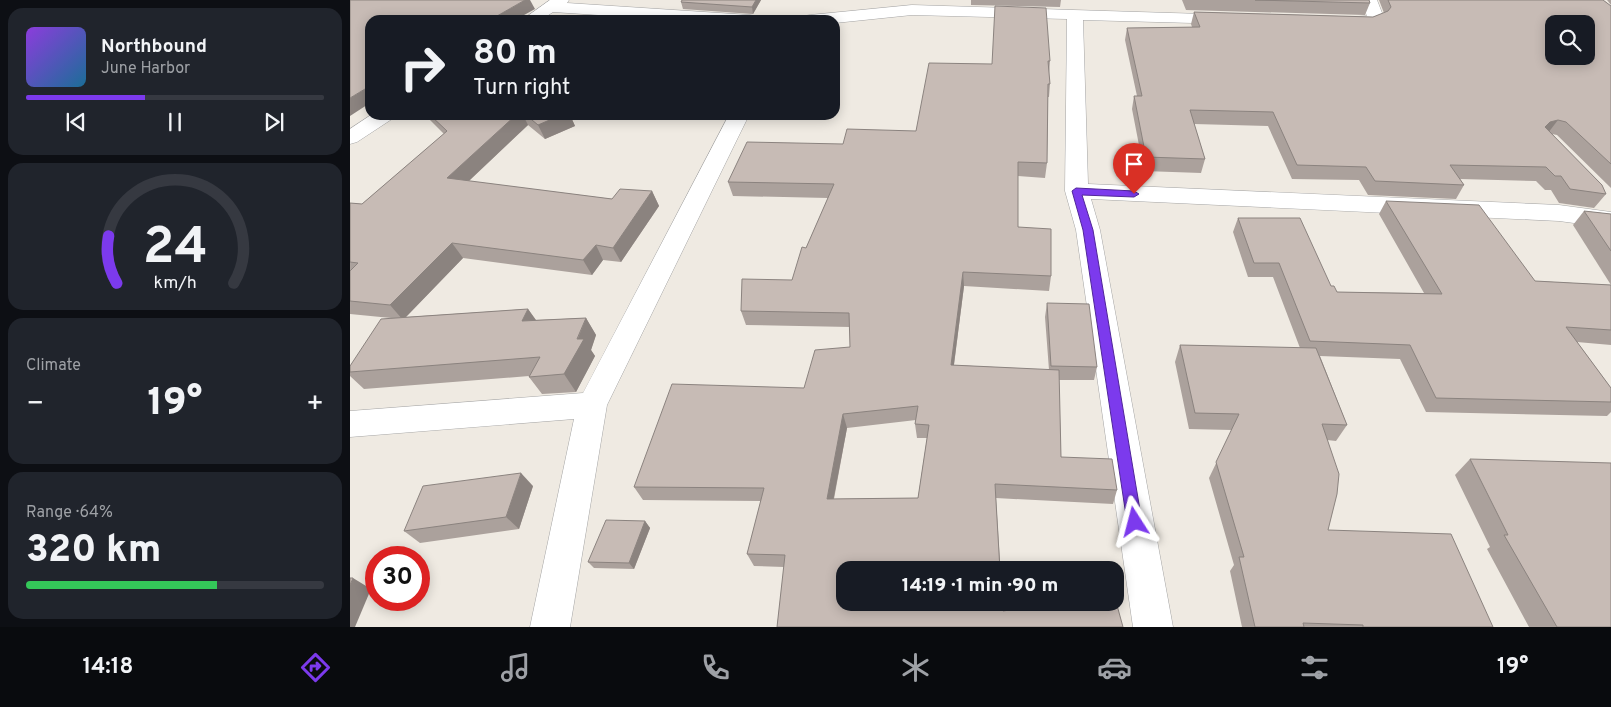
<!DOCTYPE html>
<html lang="en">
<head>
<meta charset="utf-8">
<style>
  :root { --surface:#171b24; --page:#20242c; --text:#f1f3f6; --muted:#9ea1a6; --line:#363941; --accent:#7c3aed }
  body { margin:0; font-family:Overpass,sans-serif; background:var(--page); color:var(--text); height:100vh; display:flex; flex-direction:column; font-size:19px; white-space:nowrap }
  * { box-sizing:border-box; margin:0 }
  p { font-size:16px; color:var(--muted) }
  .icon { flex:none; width:28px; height:28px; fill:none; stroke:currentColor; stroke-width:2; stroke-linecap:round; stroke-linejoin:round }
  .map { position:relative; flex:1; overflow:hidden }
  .side { display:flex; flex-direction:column; gap:8px; padding:8px; background:#0d0f14; width:350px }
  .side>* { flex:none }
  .banner { position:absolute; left:15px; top:15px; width:475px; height:105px; border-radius:15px; box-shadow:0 2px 12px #0003; background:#171b24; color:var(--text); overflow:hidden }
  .controls { position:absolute; left:1195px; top:15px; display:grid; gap:10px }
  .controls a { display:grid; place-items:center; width:50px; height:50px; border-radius:10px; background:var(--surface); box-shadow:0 2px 12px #0003; font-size:25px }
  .speed { position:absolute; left:15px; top:546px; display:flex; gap:10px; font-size:25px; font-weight:700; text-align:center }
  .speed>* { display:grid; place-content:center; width:65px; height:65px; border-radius:50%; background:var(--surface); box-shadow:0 2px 12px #0003; line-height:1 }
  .speed .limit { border:8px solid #d22; background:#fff; color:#111 }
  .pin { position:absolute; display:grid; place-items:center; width:42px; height:42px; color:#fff; margin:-51px -21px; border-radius:50% 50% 50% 0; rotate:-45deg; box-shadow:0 0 5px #0007 }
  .pin .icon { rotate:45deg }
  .me { position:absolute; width:55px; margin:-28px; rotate:351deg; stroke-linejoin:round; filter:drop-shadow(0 0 4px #0008) }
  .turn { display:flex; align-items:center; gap:18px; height:105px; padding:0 25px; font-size:22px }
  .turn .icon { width:65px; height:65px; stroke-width:2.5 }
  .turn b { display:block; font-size:35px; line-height:42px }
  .big { font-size:38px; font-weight:800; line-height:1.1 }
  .side .widget { flex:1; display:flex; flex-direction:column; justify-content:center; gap:8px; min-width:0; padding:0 18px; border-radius:15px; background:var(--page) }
  .side .dial { align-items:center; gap:0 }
  .dial svg { height:130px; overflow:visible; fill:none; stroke:var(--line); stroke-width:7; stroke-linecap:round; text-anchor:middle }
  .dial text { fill:var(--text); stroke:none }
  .song { display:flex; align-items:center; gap:15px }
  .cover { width:60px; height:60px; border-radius:8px; background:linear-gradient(135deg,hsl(270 70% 55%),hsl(200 70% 35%)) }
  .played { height:5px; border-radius:2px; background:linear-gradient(90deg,var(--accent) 40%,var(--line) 40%) }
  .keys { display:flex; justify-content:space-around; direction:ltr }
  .heat { display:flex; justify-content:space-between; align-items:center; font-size:28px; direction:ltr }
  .charge { height:8px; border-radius:4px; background:linear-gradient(90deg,#34c759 64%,var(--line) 0) }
  .trip { position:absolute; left:486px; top:561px; width:288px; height:50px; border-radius:15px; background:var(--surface); box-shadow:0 2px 12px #0003; font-weight:800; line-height:50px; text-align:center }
  .tabs { display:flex; height:80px; justify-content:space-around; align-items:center; background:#090b0e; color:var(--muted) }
  .tabs .icon { width:35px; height:35px }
  .tabs .on { color:var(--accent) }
  .tabs b { font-size:22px; color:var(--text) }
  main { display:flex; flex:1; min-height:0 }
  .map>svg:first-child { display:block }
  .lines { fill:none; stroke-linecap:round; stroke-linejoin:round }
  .street-casing { stroke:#a4a4a4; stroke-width:1 }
  .street { fill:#fff; fill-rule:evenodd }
  .wall { fill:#aba19c; fill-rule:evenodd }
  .shaded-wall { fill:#8b837f }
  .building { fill:#c7bbb5; stroke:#8b837f; fill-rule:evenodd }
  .route { fill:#7c3aed; stroke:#51269a }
</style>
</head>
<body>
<main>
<section class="side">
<div class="widget">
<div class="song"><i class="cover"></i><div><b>Northbound</b><p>June Harbor</p></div></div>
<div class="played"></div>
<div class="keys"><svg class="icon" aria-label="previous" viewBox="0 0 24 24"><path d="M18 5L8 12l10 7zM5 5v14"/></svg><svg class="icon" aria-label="pause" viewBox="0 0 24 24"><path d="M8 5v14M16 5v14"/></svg><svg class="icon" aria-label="next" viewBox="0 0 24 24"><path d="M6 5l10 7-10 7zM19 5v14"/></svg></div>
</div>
<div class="widget dial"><svg viewBox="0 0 100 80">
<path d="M14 69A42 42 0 1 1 86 69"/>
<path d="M14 69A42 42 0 0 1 9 40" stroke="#7c3aed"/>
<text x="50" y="56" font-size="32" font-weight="700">24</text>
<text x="50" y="72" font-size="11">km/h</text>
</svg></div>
<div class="widget"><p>Climate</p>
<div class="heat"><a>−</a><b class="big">19°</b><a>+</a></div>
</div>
<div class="widget"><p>Range · 64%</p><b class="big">320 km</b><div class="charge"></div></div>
</section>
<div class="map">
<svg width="1261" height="627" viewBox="0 0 1261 627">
  <rect width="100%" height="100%" fill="#efeae2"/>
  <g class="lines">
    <defs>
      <g id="street">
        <polygon points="200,0 219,0 217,3 400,15 406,16 408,20 324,20 203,12 191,20 172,20"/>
        <path d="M1011,0H1027L1034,18C1025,31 999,29 985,26L983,22L985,18L1017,16Z"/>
        <polygon points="562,5 886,15 888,19 886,23 880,24 733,20 738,184 1209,205 1261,212 1261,228 1209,221 741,199 750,230 823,627 783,627 726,230 715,191 717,19 562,15 485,23 485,20 452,20 454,16 460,15"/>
        <polygon points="21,115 45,115 42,119 7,142 0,144 0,129"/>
        <polygon points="379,115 399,115 257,405 220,627 180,627 224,419 0,437 0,411 233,393"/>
      </g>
    </defs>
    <!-- street casing -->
    <use href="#street" class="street-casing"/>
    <!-- street -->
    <use href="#street" class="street"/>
  </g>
  <!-- wall -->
  <g class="wall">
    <polygon points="411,0 403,14 333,9 331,2"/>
    <polygon points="621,0 711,0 710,7 621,5"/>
    <polygon points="832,0 1019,0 1020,3 1015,15 836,10"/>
    <polygon points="1029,0 1253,0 1261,6 1261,188 1207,135 1202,134 1256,194 1244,208 1209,203 1201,190 1195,190 1186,181 1110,179 1114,185 1106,199 1018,195 1009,180 942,179 918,126 844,124 855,159 851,173 794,171 782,109 784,96 787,96 775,40 777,28 842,27 841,24 844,12 1023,17 1034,13"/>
    <polygon points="1257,0 1261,0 1261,5"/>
    <path d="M700,61L699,75L700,84L699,97H698L697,163L695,178L668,176V227L701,276L699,291L614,286L604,365L699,370L695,317L697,303L747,367L744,380H709L711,457L767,490L763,504L646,498L653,611L773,627H427L434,567L404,566L397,554L411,501L293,500L284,487L454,388L500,347V327L396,325L391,311L442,280L478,198L383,196L378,182L493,144L566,131L642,64ZM566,420L565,424L567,438H577L568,498L484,499L497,428Z"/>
    <polygon points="75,115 220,115 225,126 195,139 178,125 119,181 262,199 302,191 309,206 271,262 253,260 242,275 113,258 56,317 178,309 186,320 236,318 246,335 241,350 245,356 226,392 192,394 179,377 179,376 14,389 0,376 0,366 41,318 0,314 0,203 12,204 94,134"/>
    <polygon points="1036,201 1185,281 1261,285 1261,345 1227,342 1261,388 1261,412 1257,416 1076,412 1050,359 970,356 997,425 986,441 977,440 978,530 1143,627 892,627 880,571 884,565 859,478 882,430 839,429 825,362 830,345 950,348 923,277 898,277 883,232 888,218 981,286 987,292 1074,293 1029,214"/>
    <polygon points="1234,211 1261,214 1261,285 1223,225"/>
    <polygon points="1120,459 1261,627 1179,627 1137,549 1140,547 1105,475"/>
    <polygon points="183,486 169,529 70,543 54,531"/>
    <polygon points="295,521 300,528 284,569 244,568 238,562"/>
  </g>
  <!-- shaded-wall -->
  <g class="shaded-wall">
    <polygon points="175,0 180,0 185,9 165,20 140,20"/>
    <polygon points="406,0 411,0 403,14 402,7"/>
    <polygon points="20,86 20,103 0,116 0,98"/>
    <polygon points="166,115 173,115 178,125 107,192 97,178"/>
    <polygon points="211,115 220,115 225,126 195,139 188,125"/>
    <polygon points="1208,120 1198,133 1195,127 1200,122"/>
    <polygon points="302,191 309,206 271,262 263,248"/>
    <polygon points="102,243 113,258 53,320 40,305"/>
    <polygon points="246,245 253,260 242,275 233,260"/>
    <polygon points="613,272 614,286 602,379 601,365"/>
    <polygon points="178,309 190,326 172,321"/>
    <polygon points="236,318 246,335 241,350 245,356 226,392 214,374"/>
    <polygon points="493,414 497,428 481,512 477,499"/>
    <polygon points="171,473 183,486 169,529 156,517"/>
    <polygon points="295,521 300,528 284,569 279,563"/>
    <polygon points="3,578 21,589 5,627 0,627 0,585"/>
  </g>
  <!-- building -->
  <g class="building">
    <polygon points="0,0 175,0 140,20 20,20 20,86 0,98"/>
    <polygon points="332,0 406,0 402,7 331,2"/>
    <polygon points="905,0 1019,0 1020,3"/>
    <path d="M1038,0H1253L1261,6V164L1216,122L1208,120L1200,122L1195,127L1252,185L1256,194L1220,189L1211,176H1205L1196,167L1100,165L1114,185L1025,181L1016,167L947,165L923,112L840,110L855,159L796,157L784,96H792L777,28L850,27L844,12L1023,17L1038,11L1041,7ZM1204,24H1236V56H1204Z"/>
    <path d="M645,6L696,8L700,61H698L700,84H698L697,163L668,162V227L701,229V276L613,272L601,365L709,370L711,457L762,459L767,490L645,484L650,570H495V602H652L653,611L712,602H765V598L773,627H427L435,555L397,554L414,488L284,487L322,384L454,388L465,350L500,347L499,313L391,311L392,279L442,280L452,247L456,248L484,184L378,182L397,142L493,144L497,129L566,131L579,63L642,64ZM568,406L565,424L579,425L568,498L477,499L493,414Z"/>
    <polygon points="80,115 166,115 97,178 262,199 270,189 302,191 263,248 246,245 233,260 102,243 40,305 0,301 0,271 8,263 0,262 0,203 12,204 97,131"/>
    <polygon points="176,115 211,115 188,125"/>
    <polygon points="1036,201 1129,205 1185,281 1261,285 1261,330 1216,327 1261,388 1261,402 1086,398 1060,345 960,341 929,263 904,263 888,218 950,218 981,286 984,286 987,292 1092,294"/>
    <polygon points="1234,211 1261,214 1261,251"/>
    <polygon points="697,303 739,304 747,367 701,366"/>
    <polygon points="178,309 172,321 236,318 227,339 234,339 214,374 179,377 190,357 0,372 0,366 31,319"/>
    <polygon points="830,345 966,348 997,425 972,424 989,474 987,494 978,530 1101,534 1143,627 1013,627 1013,625 953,623 954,627 905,627 889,557 894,557 866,462 889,414 845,413"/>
    <polygon points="1120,459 1261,463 1261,627 1207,627 1154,535 1158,535"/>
    <polygon points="171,473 156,517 54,531 73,486"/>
    <polygon points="256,520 295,521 279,563 238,562"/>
    <polygon points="0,578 3,578 0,585"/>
  </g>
  <!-- route -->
  <polygon class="route" points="726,188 784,191 789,194 784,197 732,195 743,230 792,522 790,526 785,528 779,526 777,522 733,230 722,191"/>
</svg>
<div class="controls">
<a><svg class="icon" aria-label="search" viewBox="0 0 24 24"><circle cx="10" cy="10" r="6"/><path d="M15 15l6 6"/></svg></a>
</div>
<div class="speed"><div class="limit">30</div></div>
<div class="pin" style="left:784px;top:194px;background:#d93025"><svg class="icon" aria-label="arrive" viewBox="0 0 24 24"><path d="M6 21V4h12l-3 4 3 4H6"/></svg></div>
<svg class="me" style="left:785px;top:522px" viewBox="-20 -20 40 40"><path d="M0-17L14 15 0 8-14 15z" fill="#7c3aed" stroke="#fff" stroke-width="4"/></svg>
<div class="trip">14:19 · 1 min · 90 m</div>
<div class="banner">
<div class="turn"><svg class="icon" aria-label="right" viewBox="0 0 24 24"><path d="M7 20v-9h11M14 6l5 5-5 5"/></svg><div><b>80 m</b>Turn right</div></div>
</div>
</div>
</main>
<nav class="tabs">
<b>14:18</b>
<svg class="icon on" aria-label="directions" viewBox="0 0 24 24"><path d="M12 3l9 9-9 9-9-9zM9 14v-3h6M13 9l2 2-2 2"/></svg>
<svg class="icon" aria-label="music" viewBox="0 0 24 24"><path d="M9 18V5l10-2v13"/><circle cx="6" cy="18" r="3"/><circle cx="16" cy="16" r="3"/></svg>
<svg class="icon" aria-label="phone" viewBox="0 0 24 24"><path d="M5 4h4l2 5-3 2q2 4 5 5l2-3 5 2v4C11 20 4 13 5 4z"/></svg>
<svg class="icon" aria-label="climate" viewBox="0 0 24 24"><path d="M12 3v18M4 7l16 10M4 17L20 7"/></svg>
<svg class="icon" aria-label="car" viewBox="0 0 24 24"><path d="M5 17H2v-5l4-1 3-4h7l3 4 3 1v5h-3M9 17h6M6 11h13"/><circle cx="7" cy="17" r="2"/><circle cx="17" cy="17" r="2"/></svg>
<svg class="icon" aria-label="filters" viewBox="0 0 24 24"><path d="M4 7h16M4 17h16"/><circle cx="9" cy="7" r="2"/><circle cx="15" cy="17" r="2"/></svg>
<b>19°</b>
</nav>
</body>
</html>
